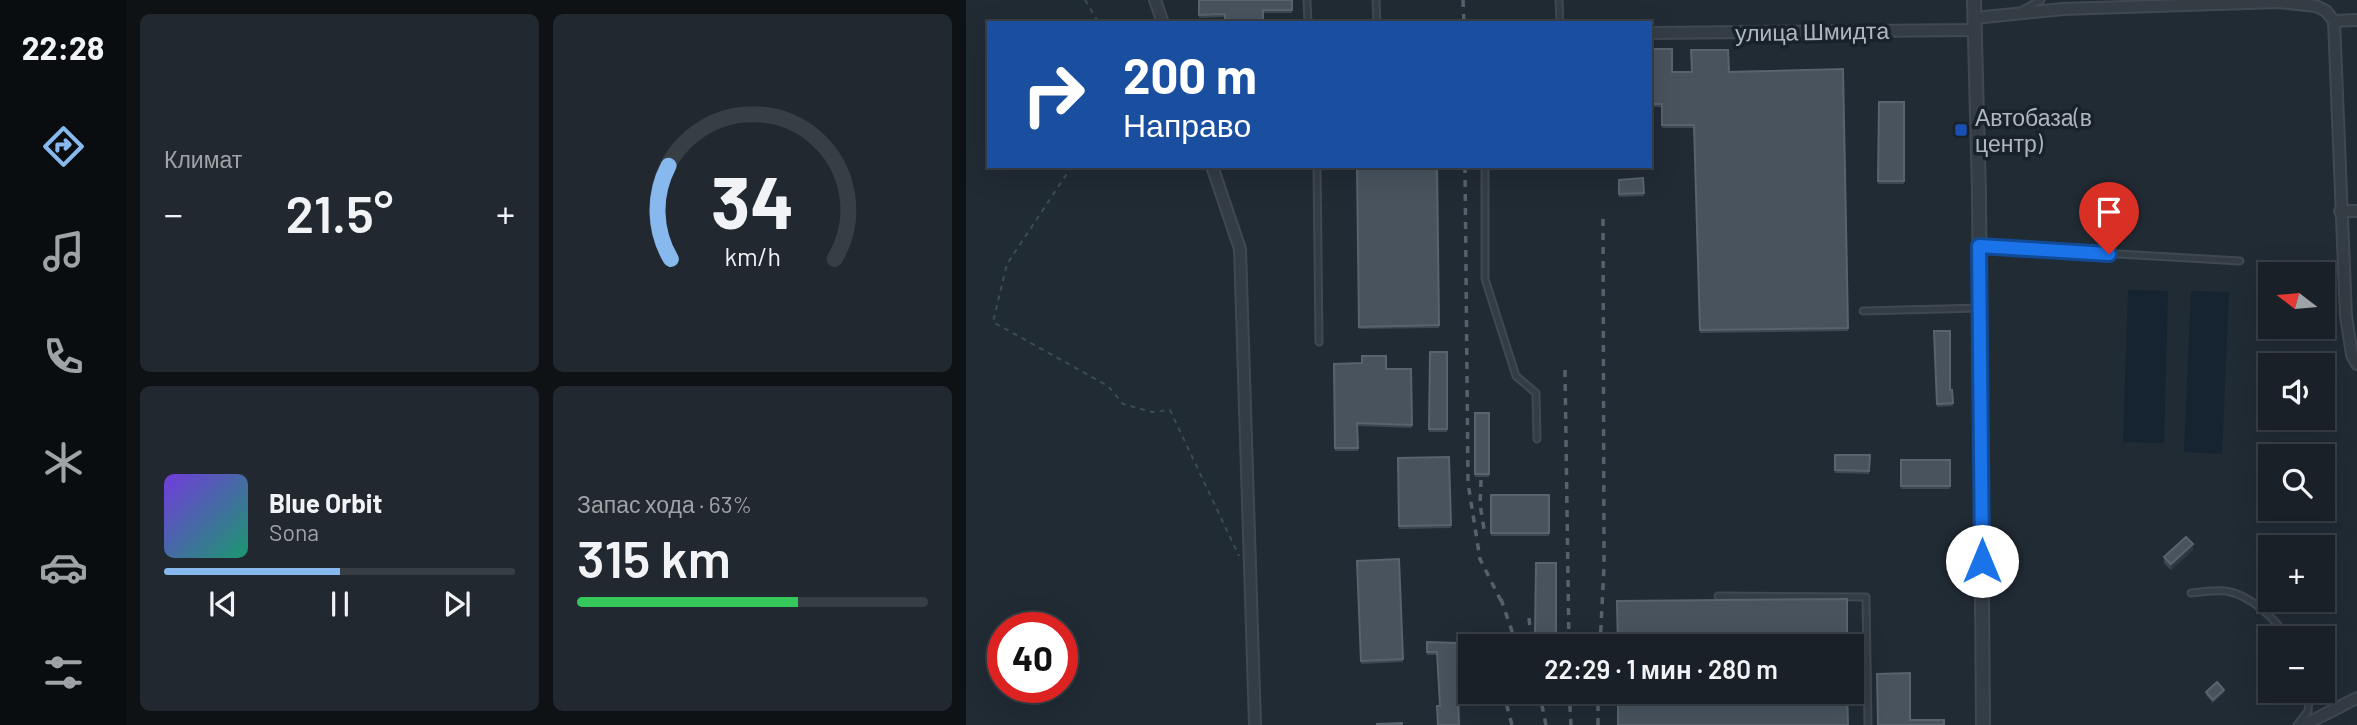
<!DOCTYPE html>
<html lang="ru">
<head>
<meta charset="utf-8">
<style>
  :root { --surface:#192027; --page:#22282f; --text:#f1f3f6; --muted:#9fa3a7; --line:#373e44; --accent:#87b8ee }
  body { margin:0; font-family:Barlow,sans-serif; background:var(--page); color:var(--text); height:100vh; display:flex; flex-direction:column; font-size:26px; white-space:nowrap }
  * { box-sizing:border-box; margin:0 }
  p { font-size:23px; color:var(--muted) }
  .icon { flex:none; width:38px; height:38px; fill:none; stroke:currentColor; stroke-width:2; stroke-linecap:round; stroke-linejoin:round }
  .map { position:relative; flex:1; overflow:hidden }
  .panel { display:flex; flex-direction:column; gap:14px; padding:14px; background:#0e1215; width:840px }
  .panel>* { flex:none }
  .top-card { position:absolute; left:21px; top:21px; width:665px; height:147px; border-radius:0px; box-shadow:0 7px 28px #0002,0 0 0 2px var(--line); background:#1a4fa0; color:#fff; overflow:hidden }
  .needle { width:46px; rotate:286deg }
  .buttons { position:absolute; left:1292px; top:262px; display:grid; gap:14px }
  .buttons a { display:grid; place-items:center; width:77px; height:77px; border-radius:0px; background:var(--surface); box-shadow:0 7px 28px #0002,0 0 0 2px var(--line); font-size:35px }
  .speed { position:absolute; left:21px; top:612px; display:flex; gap:14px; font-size:35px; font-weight:700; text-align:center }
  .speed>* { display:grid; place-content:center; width:91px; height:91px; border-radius:50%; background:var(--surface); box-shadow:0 7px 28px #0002,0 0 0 2px var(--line); line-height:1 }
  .speed .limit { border:10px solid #d22; background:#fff; color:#111 }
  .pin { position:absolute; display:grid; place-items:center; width:60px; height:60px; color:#fff; margin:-72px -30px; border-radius:50% 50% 50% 0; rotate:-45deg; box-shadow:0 0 7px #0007 }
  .pin .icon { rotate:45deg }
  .me { position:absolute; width:77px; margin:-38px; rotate:0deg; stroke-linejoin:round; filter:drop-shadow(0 0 5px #0008) }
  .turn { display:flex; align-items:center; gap:24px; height:147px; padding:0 21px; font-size:32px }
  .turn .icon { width:91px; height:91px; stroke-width:2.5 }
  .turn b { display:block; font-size:49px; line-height:60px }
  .big { font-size:52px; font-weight:600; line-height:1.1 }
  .panel .card { flex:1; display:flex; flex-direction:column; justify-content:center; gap:10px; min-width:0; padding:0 24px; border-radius:10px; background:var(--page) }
  .panel .dial { align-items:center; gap:0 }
  .dial svg { height:182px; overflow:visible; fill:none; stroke:var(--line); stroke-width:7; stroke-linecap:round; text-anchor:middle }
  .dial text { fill:var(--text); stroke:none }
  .song { display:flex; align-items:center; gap:21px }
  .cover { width:84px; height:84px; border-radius:10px; background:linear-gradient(135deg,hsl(260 70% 55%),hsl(160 70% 35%)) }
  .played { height:7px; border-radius:4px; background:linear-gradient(90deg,var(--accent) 50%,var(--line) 50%) }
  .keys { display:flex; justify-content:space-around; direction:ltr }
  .heat { display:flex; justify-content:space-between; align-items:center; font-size:38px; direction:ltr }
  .charge { height:10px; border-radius:5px; background:linear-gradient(90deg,#34c759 63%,var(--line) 0) }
  .panel .tiles { flex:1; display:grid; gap:14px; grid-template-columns:repeat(2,1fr) }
  .trip { position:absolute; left:492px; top:634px; width:406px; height:70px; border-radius:0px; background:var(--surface); box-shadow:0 7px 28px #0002,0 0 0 2px var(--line); font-weight:600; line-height:70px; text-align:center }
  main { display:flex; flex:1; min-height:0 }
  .tab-bar { display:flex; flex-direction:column; width:126px; justify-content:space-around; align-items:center; background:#0a0d10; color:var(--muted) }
  .tab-bar .icon { width:49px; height:49px }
  .tab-bar .on { color:var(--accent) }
  .tab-bar b { font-size:32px; color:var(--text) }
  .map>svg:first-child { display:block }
  .water { fill:#162330 }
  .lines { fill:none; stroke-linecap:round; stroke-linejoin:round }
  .service-casing { stroke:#404851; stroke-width:9 }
  .minor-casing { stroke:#404851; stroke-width:14 }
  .tertiary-casing { stroke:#404851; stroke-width:16 }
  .path { stroke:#3b4d4d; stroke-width:2; stroke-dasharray:5 5; stroke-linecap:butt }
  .service { stroke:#343c44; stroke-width:5 }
  .minor { stroke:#343c44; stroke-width:10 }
  .tertiary { stroke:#343c44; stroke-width:12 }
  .rail { stroke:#56616b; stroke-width:3.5; stroke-dasharray:7 7; stroke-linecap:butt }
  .wall { fill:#3c4752 }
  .shaded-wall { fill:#2c3741 }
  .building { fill:#48535e; stroke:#58636e; stroke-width:2 }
  .route-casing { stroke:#114b97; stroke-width:18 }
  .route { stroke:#1a73e8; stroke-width:12 }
  .transit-dot { fill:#1a4fb4; stroke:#192129; stroke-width:2.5 }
  .labels { text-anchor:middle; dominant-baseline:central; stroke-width:7; stroke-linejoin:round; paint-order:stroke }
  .street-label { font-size:23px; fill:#aeb7c1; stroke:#192129 }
  .poi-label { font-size:23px; fill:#aeb7c1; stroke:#192129; text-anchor:start }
</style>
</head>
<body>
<main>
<nav class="tab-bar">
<b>22:28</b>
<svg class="icon on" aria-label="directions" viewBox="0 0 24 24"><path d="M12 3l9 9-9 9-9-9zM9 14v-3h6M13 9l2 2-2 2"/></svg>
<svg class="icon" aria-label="music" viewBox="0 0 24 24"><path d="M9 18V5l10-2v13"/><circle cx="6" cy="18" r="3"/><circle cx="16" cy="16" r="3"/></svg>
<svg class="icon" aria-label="phone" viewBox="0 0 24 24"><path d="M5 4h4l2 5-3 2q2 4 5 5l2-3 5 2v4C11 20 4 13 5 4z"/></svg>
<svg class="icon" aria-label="climate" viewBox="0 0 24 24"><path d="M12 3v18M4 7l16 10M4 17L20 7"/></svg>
<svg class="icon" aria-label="car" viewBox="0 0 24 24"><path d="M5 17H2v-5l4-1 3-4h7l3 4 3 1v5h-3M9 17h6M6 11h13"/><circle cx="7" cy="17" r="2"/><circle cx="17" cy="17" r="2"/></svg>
<svg class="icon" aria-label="filters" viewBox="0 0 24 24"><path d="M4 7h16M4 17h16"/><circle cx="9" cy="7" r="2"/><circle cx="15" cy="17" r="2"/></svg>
</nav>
<section class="panel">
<div class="tiles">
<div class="card"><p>Климат</p>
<div class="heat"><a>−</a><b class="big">21.5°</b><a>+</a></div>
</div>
<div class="card dial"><svg viewBox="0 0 100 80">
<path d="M14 69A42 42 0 1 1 86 69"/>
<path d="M14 69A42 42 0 0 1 13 28" stroke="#87b8ee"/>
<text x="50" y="56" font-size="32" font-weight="700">34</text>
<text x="50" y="72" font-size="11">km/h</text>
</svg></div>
<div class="card">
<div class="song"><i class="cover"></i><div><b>Blue Orbit</b><p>Sona</p></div></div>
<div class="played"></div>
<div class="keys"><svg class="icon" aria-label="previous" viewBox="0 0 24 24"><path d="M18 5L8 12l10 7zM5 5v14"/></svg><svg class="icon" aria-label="pause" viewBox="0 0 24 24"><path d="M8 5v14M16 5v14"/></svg><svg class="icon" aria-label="next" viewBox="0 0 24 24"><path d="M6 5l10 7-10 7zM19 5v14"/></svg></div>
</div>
<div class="card"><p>Запас хода · 63%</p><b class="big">315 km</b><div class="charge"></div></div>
</div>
</section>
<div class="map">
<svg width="1391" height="725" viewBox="0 0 1391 725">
  <rect width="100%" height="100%" fill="#212b34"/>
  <!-- water -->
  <g class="water">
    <polygon points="1162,290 1202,291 1198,443 1157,442"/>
    <polygon points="1225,291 1263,292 1256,454 1218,452"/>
  </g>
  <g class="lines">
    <defs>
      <g id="service">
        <polyline points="341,0 342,23"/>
        <polyline points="410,0 411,23"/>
        <polyline points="593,0 594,23"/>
        <polyline points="1058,9 1075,0"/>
        <polyline points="351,166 353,342"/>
        <polyline points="519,166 519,279 550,376 570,393 571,439"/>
        <polyline points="1013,246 1274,261"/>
        <polyline points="897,311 1014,308"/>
        <path d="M1225,593C1236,592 1249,590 1260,591C1285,595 1309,619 1323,639"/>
        <polyline points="752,596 900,597 902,725"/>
        <polyline points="1331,725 1342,711 1344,691"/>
      </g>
      <g id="minor">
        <polyline points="189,0 197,23"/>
        <polyline points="1008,18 1097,9 1312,2 1350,6 1360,11 1368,21"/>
        <polyline points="1391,20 1368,21 1380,316 1386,355 1391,364"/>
        <polyline points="684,33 1009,30"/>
        <polyline points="246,166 274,249 289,725"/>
        <polyline points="1374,211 1391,211"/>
        <polyline points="1338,725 1391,698"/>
      </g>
      <polyline id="tertiary" points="1008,0 1013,193 1017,725"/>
    </defs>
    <!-- service casing -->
    <use href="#service" class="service-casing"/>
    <!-- minor casing -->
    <use href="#minor" class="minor-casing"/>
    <!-- tertiary casing -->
    <use href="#tertiary" class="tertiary-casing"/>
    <!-- path -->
    <g class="path">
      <polyline points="119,0 133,23"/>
      <polyline points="106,166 41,264 27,322 142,386 157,404 186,412 204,410 273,556"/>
    </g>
    <!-- service -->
    <use href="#service" class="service"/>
    <!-- minor -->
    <use href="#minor" class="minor"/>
    <!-- tertiary -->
    <use href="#tertiary" class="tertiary"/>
    <!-- rail -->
    <g class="rail">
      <polyline points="497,0 498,23"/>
      <polyline points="499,166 502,483 514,559 538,607"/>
      <polyline points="599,370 603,646"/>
      <polyline points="515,480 514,504 519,535"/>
      <polyline points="535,599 551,646"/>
      <polyline points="563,618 566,646"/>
      <polyline points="634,646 638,566 637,217"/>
      <polyline points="537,691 546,725"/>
      <polyline points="573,691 580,725"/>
      <polyline points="603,691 605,725"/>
      <polyline points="632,725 632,691"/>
    </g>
  </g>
  <!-- wall -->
  <g class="wall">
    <polygon points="233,0 326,0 326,13 297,13 259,17 233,18"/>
    <polygon points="684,49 706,72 877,69 882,331 734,333 728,128 696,128 696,107 684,107"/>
    <polygon points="913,102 938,102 938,184 912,184"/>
    <polygon points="391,166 471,166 473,328 393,329"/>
    <polygon points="677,178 678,196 653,197 653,180"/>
    <polygon points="968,331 984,390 987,406 971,407"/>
    <polygon points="464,352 481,352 481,432 463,432"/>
    <polygon points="368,364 420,369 445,369 446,428 391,426 392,451 369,451"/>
    <rect x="509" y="413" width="14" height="64"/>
    <polygon points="869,455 904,455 903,474 869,473"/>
    <polygon points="432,458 485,525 485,528 433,529"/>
    <rect x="935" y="460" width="49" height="29"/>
    <rect x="525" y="495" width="58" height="41"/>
    <polygon points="1227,550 1205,570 1198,563 1198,557"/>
    <polygon points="433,559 437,662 395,664 391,561"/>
    <polygon points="1343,600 1355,600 1350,606"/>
    <polygon points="461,642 491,662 499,697 492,697 474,706 471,655 461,655"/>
    <polygon points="1240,692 1258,693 1247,703 1240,695"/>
  </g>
  <!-- shaded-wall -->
  <g class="shaded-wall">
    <polygon points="1227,544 1227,550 1205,570 1205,564"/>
    <polygon points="1363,584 1363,589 1356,598 1356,592"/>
    <polygon points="1258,690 1258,693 1247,703 1247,700"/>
  </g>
  <!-- building -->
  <g class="building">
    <polygon points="233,0 326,0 326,10 297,10 297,23 259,23 259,14 233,15"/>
    <polygon points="684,49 706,49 706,72 726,72 725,50 762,50 763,72 877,69 882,328 734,330 728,125 696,125 696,104 684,104"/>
    <polygon points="913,102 938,102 938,181 912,181"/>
    <polygon points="391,166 471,166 473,325 393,327"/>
    <polygon points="677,178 678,193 653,194 653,180"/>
    <polygon points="968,331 984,331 984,390 986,390 987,403 971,404"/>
    <polygon points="464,352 481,352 481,429 463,429"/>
    <polygon points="396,356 420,356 420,369 445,369 446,425 391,423 392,448 369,448 368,364 396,363"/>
    <rect x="509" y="413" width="14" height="61"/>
    <polygon points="869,455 904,455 903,471 869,470"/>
    <polygon points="483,457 485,525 433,526 432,458"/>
    <rect x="935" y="460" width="49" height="26"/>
    <rect x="525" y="495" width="58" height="38"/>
    <polygon points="1220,537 1227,544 1205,564 1198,557"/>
    <polygon points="433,559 437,659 395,661 391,561"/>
    <polygon points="570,563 590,563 590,646 576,646 576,635 569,635"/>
    <polygon points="1356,579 1363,584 1356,592"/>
    <polygon points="881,599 881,646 652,646 651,601"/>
    <polygon points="461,642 491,643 491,662 497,662 499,694 492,694 493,725 472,725 471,706 474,706 471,652 461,652"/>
    <polygon points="944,673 944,720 978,720 978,725 912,725 911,674"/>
    <polygon points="1251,682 1258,690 1247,700 1240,692"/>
    <polygon points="652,691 881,691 882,725 652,725"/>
    <polygon points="436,723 436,725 411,725 411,724"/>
  </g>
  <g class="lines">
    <defs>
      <polyline id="route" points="1016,561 1013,246 1143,254"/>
    </defs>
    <!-- route casing -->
    <use href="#route" class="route-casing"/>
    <!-- route -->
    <use href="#route" class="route"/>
  </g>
  <!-- markers -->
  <rect class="transit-dot" x="988" y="123" width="14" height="14" rx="3.5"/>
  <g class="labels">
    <!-- street labels -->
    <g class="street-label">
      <text transform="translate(846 31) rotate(-1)">улица Шмидта</text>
    </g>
    <!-- poi labels -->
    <g class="poi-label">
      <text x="1009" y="117">Автобаза(в<tspan x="1009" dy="26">центр)</tspan></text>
    </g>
  </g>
</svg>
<div class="buttons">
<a><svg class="needle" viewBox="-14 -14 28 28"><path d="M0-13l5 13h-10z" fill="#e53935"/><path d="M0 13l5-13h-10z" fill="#9fa3a7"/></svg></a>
<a><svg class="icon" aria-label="sound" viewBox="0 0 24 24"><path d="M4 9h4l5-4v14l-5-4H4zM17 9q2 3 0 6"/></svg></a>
<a><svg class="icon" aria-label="search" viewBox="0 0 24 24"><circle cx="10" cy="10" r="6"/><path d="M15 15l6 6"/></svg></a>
<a>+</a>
<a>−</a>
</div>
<div class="speed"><div class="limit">40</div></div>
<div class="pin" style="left:1143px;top:254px;background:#d93025"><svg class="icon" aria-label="arrive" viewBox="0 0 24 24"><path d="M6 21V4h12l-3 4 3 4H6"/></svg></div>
<svg class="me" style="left:1016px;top:561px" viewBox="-20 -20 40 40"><circle r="19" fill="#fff"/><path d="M0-13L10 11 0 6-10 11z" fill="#1a73e8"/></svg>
<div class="trip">22:29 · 1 мин · 280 m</div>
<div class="top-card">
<div class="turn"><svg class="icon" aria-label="right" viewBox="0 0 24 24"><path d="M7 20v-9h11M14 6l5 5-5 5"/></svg><div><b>200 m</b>Направо</div></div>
</div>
</div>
</main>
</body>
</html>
